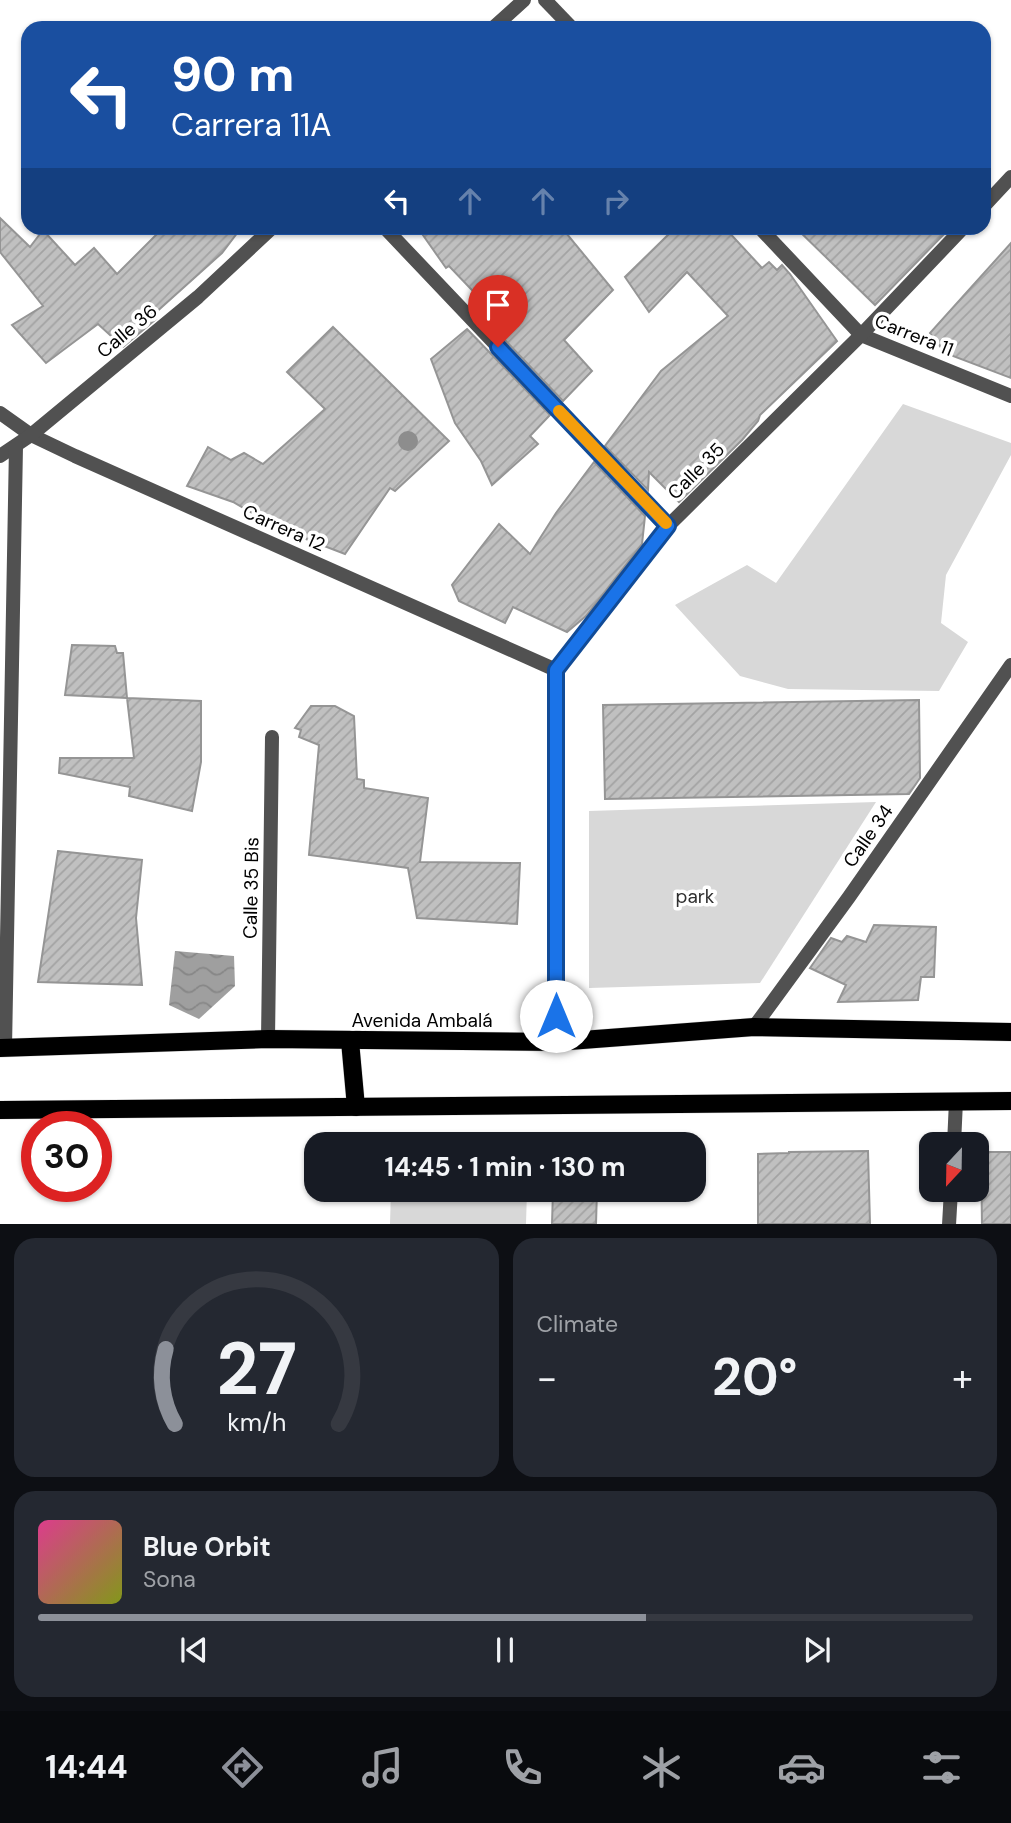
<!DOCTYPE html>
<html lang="en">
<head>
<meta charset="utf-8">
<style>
  :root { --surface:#171b24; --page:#242831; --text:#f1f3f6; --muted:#9ea1a6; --line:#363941; --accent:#8c9099 }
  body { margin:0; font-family:"DM Sans",sans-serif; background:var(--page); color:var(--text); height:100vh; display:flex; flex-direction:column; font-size:26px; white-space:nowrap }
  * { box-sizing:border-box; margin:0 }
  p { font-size:23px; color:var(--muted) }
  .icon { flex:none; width:38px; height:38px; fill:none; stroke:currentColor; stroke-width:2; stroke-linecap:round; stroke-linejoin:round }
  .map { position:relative; height:1224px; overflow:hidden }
  .drawer { display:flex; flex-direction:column; gap:14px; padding:14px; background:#0d0f14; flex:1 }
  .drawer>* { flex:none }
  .guide { position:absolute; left:21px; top:21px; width:970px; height:214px; border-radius:21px; box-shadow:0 2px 5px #0004; background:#1a4fa0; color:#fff; overflow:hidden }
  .needle { width:46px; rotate:202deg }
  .controls { position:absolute; left:919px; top:1132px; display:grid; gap:14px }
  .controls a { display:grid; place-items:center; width:70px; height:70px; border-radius:14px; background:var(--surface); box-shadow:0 2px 5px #0004; font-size:35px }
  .speed { position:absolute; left:21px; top:1111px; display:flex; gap:14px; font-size:35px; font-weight:700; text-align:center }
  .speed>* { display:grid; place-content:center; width:91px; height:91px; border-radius:50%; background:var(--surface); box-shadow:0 2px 5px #0004; line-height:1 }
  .speed .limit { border:10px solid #d22; background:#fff; color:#111 }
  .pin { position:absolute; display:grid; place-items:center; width:60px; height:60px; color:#fff; margin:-72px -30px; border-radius:50% 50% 50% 0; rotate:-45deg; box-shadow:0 0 7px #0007 }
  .pin .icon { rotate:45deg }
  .me { position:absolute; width:77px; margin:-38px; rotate:0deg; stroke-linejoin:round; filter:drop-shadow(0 0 5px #0008) }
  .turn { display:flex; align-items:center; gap:24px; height:147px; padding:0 35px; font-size:32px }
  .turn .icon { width:91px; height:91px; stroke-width:2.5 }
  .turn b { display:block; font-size:49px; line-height:60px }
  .lanes { display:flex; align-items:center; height:66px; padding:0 35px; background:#0003; justify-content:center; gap:35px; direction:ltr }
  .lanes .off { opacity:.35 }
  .big { font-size:52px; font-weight:700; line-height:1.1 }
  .drawer .tile { flex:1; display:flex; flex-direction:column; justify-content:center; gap:10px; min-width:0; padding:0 24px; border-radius:21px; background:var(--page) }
  .drawer .dial { align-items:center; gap:0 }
  .dial svg { height:182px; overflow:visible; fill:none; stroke:var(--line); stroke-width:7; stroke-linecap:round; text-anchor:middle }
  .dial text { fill:var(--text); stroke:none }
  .song { display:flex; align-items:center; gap:21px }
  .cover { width:84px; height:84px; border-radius:10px; background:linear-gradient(135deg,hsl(330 70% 55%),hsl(70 70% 35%)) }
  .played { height:7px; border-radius:4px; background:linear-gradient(90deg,var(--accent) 65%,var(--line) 65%) }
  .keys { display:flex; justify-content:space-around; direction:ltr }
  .heat { display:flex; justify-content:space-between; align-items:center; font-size:38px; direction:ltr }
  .drawer .tiles { flex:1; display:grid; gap:14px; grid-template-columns:1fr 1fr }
  .tile:last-child { grid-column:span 2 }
  .trip { position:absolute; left:304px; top:1132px; width:402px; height:70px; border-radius:21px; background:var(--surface); box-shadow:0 2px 5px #0004; font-weight:700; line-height:70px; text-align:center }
  .tabs { display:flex; height:112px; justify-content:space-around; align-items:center; background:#090b0e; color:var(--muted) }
  .tabs .icon { width:49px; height:49px }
  .tabs .current { color:var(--accent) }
  .tabs b { font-size:32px; color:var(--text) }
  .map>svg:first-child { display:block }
  .park { fill:#d8d8d8 }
  .water { fill:url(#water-waves) }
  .building { fill:url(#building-hatch); stroke:#959595; stroke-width:2 }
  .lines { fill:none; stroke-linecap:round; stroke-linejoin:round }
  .primary-casing { stroke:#dbdbdb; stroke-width:19 }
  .street { stroke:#515151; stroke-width:14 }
  .primary { stroke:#000; stroke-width:18 }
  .tree { fill:#8d8d8d }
  .route-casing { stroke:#114b97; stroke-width:18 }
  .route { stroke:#1a73e8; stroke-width:12 }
  .slow { stroke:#f59e0b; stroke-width:12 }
  .labels { text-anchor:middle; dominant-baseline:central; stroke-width:7; stroke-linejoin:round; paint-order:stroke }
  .street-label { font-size:19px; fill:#000; stroke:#fff }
  .park-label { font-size:19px; fill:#2f2f2f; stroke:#fff }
</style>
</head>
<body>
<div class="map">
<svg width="1011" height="1225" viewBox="0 0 1011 1225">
  <defs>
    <pattern id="water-waves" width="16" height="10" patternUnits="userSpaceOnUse" patternTransform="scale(1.75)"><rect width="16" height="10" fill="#9f9f9f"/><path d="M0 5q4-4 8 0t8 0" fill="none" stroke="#878787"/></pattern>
    <pattern id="building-hatch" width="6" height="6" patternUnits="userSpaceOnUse" patternTransform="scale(1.75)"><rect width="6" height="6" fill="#c0c0c0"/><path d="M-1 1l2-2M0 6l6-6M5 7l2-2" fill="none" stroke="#a3a3a3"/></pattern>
  </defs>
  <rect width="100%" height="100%" fill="#fff"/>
  <!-- park -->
  <g class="park">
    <polygon points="903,404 1011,443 1011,455 946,575 941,623 968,642 939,691 788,689 740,676 675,605 747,565 776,583"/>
    <polygon points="876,802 760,983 589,988 589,811"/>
    <polygon points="391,1190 527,1190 526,1224 390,1224"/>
  </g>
  <!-- water -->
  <polygon class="water" points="175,951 234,956 235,986 199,1019 169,1005"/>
  <!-- building -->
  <g class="building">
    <polygon points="0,218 30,247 43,230 75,265 94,248 117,274 163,228 241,228 222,253 153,315 156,319 123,347 98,324 46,363 12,325 43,306 0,252"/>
    <polygon points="418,228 562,228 613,290 564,340 592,371 563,401 482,316 490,309 449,266 446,268"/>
    <polygon points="675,228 725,228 762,268 769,262 777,270 782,265 790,274 837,341 760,415 758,421 742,440 679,502 649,472 648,490 605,446 661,371 728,316 687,272 649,312 625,277"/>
    <polygon points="796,228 950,228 875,305"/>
    <polygon points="1011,243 1011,378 945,353 930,333"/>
    <polygon points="333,327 449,441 395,491 390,488 345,554 280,529 233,502 187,486 208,447 231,460 244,453 263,464 325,409 287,372"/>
    <polygon points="467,329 550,415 530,436 538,444 492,485 481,461 455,423 431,359"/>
    <polygon points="594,462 645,516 642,544 586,616 567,632 513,607 505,623 459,601 452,585 499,524 530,554 556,513"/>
    <polygon points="72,645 115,646 117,653 123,653 127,698 201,701 201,762 192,811 129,796 130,787 59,773 60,758 134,758 127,698 65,695"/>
    <polygon points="919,700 920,778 909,794 605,799 603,705"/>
    <polygon points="311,706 335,706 354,716 357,779 364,780 364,788 428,798 420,862 520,863 517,924 417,918 408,868 309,855 319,745 299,737 301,730 295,728"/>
    <polygon points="58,851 142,860 136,918 142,985 38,982"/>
    <polygon points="874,925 936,927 934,977 921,977 918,1000 838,1002 846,985 810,968 831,938 842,942 847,936 866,942"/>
    <polygon points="868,1151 870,1224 758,1224 758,1154 789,1153 789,1152"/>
    <polygon points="981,1152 1011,1152 1011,1224 982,1224"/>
    <polygon points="553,1190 597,1190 596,1224 552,1224"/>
  </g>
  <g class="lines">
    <defs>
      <g id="primary">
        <polyline points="350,1041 356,1107"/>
        <polyline points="0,1048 268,1039 556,1042 754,1027 1011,1032"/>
        <polyline points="0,1110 1011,1101"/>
      </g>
    </defs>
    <!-- primary casing -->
    <use href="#primary" class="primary-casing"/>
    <!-- street -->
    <g class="street">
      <polyline points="545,0 572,28"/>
      <polyline points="493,28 524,0"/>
      <polyline points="984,206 1011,177"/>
      <polyline points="385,228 668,526"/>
      <polyline points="760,228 861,335 1011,396"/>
      <polyline points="0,413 31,435 75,456 556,670"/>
      <polyline points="0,456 31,435 198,297 272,228"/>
      <polyline points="754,1027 849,897 1011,665"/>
      <polyline points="268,1039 272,737"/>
      <polyline points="556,1042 556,670 668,526 861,335 963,228"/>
      <polyline points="5,1048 16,446"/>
      <polyline points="954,1144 956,1101"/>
      <polyline points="949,1225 951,1190"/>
    </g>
    <!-- primary -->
    <use href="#primary" class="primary"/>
  </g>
  <!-- trees -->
  <circle class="tree" cx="408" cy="441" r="10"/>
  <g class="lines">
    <defs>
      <polyline id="route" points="498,347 668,526 556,670 556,1016"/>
    </defs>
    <!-- route casing -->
    <use href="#route" class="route-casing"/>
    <!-- route -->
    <use href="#route" class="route"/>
    <!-- slow -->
    <polyline class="slow" points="559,411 666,523"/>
  </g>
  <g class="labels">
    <!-- street labels -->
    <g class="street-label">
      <text transform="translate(127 331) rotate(-40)">Calle 36</text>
      <text transform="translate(914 335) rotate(22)">Carrera 11</text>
      <text transform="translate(696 471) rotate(-45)">Calle 35</text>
      <text transform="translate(284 528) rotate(24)">Carrera 12</text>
      <text transform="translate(868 836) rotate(-55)">Calle 34</text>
      <text transform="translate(251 888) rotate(-89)">Calle 35 Bis</text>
      <text x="422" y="1020">Avenida Ambalá</text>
    </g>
    <!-- park labels -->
    <g class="park-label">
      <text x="695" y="896">park</text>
    </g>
  </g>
</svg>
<div class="controls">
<a><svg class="needle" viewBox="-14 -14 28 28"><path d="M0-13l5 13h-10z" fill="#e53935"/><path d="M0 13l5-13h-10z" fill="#9ea1a6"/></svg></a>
</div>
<div class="speed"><div class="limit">30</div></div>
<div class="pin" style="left:498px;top:347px;background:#d93025"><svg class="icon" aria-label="arrive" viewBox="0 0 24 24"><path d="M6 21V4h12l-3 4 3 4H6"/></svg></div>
<svg class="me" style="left:556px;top:1016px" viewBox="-20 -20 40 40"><circle r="19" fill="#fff"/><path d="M0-13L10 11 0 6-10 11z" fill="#1a73e8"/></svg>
<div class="trip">14:45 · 1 min · 130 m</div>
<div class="guide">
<div class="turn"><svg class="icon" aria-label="left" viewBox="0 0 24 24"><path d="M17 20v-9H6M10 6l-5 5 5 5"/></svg><div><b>90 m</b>Carrera 11A</div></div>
<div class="lanes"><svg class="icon" aria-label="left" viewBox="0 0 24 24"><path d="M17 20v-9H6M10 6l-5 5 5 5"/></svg><svg class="icon off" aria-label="ahead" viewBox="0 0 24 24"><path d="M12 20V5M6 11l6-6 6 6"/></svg><svg class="icon off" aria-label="ahead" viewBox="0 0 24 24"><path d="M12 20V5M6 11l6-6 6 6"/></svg><svg class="icon off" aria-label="right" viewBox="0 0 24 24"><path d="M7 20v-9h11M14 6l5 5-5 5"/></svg></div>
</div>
</div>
<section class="drawer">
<div class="tiles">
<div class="tile dial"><svg viewBox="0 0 100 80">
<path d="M14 69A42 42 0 1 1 86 69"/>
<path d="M14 69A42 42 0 0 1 10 36" stroke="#8c9099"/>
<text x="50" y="56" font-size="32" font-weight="700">27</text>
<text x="50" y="72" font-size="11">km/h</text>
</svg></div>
<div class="tile"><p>Climate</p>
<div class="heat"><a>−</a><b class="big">20°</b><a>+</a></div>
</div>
<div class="tile">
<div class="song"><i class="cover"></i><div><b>Blue Orbit</b><p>Sona</p></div></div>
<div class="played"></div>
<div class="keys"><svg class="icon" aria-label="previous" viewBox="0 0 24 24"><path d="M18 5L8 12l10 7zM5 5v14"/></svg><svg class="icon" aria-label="pause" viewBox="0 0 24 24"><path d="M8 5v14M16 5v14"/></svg><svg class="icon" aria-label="next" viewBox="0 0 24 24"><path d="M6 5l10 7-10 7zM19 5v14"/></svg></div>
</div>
</div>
</section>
<nav class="tabs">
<b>14:44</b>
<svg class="icon current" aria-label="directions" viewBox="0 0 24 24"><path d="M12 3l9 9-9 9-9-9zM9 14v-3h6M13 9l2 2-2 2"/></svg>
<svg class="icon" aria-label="music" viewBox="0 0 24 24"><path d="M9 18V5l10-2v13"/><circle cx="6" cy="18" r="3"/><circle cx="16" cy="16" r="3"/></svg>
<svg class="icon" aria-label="phone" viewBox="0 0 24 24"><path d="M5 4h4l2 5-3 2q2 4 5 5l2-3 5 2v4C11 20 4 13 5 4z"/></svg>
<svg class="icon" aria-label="climate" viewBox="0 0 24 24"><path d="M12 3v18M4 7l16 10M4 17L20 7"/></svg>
<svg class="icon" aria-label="car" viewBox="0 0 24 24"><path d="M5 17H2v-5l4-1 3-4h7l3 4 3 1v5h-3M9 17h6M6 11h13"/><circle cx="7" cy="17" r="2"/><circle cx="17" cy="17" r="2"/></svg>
<svg class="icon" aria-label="filters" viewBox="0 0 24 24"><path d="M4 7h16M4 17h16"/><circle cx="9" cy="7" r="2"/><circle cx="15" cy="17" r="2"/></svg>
</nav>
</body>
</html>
